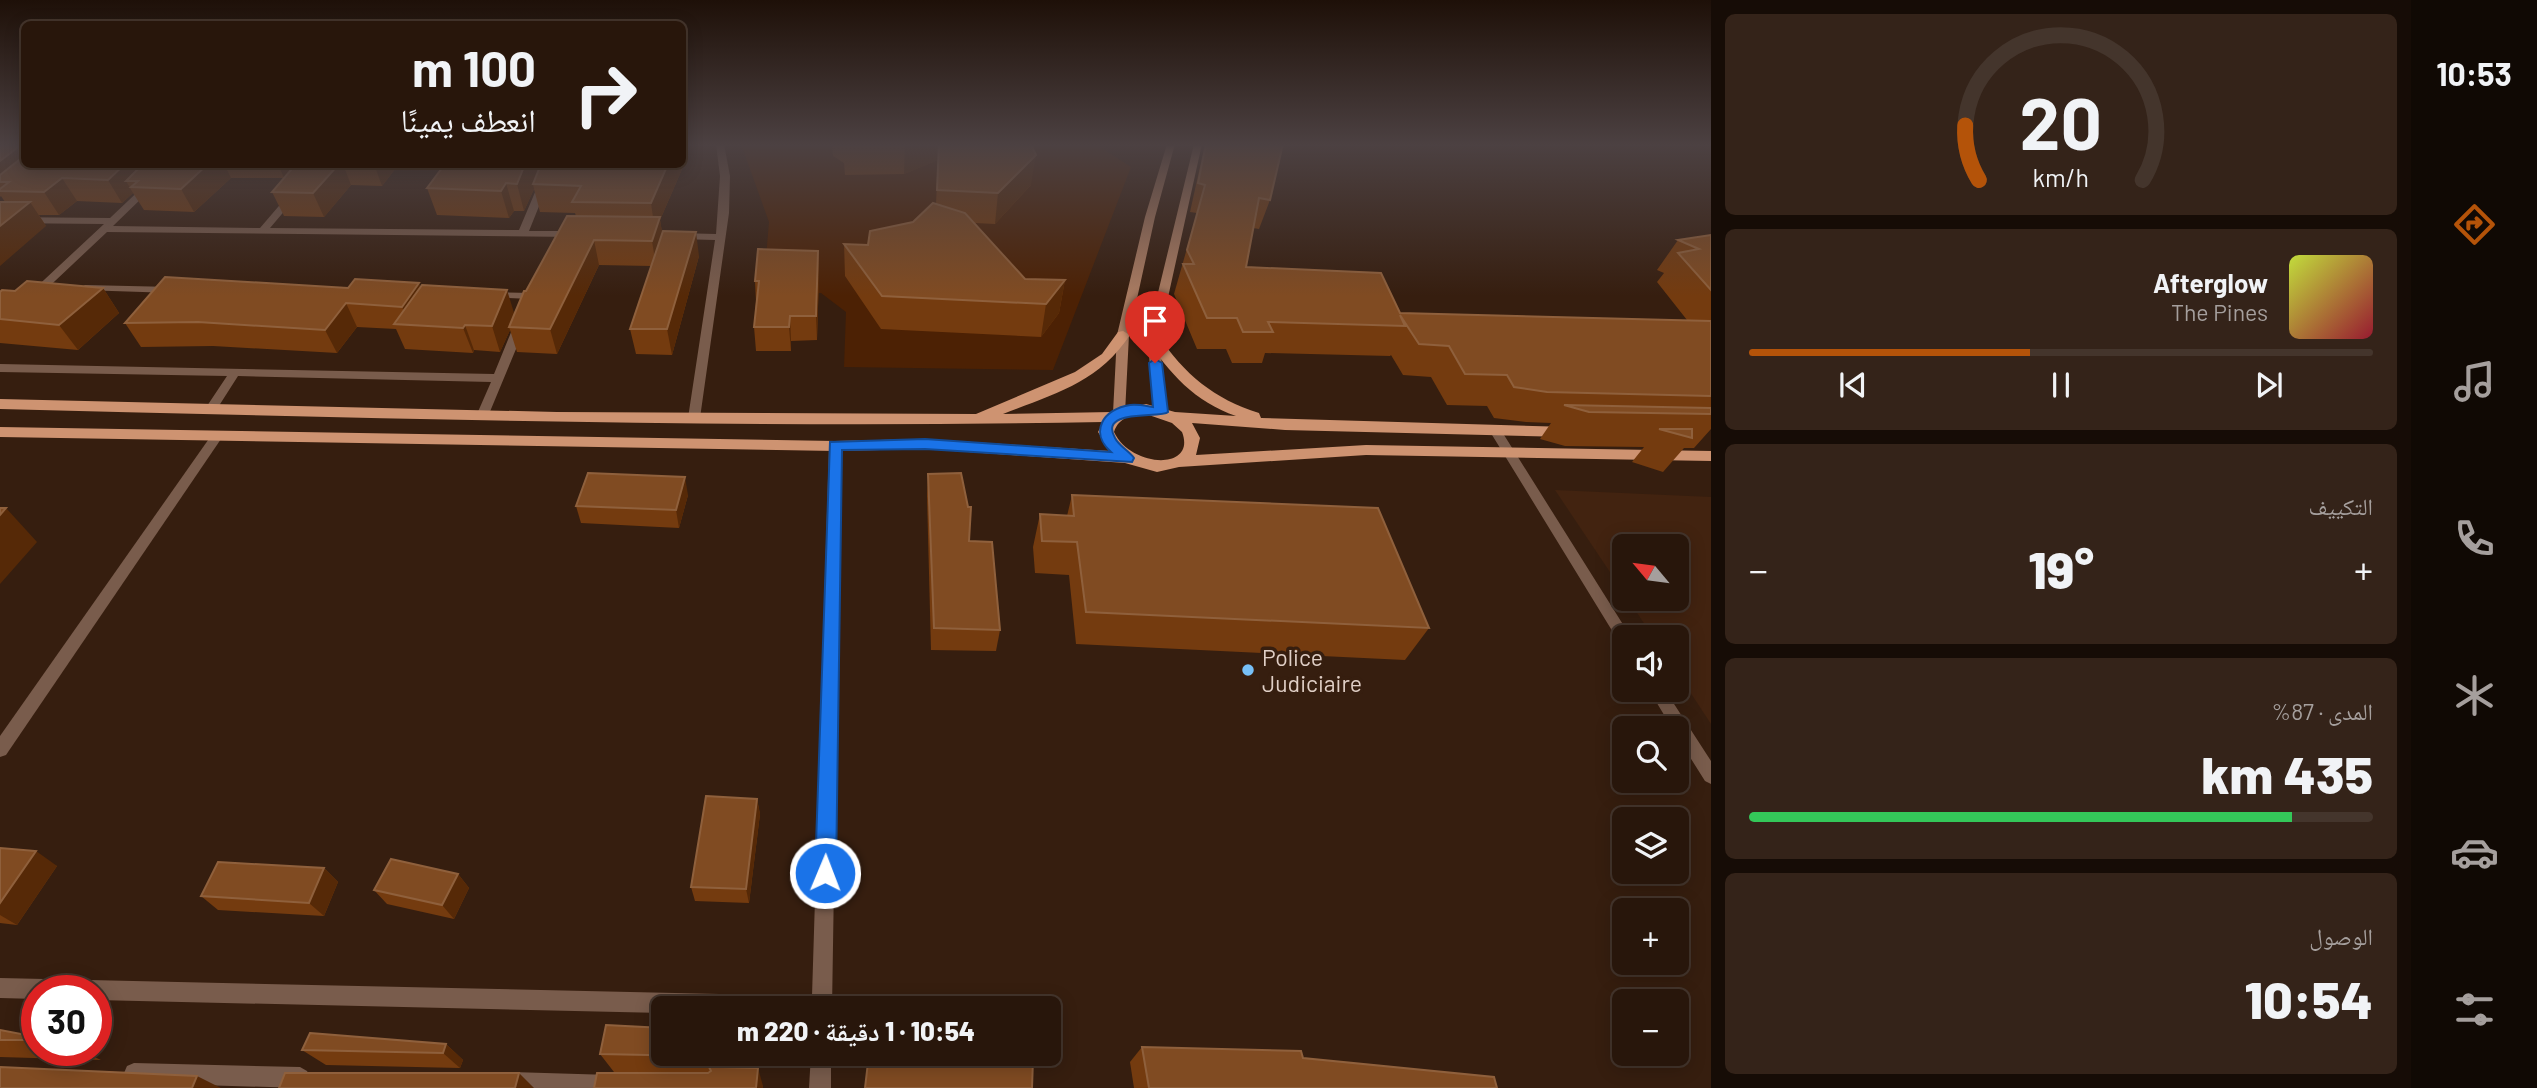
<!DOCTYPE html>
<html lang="ar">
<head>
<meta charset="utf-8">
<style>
  :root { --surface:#28160b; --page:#342319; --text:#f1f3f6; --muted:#a59f9d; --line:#44352c; --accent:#b45309 }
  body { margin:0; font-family:Barlow,"Noto Naskh Arabic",sans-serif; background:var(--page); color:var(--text); direction:rtl; height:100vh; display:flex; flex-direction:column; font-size:26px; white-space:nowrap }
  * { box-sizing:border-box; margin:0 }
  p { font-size:23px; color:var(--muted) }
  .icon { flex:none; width:38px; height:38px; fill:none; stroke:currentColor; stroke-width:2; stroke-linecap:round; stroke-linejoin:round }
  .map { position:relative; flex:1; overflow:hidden; direction:ltr }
  .panel { display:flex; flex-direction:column; gap:14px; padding:14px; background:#160c06; width:700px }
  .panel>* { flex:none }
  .guide { position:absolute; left:21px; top:21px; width:665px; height:147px; border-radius:10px; box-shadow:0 4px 18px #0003,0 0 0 2px var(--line); direction:rtl; background:#28160b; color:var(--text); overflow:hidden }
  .needle { width:46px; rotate:299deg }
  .buttons { position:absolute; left:1612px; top:534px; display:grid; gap:14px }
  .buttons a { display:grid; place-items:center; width:77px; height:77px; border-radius:10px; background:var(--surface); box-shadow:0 4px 18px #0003,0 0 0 2px var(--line); font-size:35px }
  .speed { position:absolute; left:21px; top:975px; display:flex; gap:14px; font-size:35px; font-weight:700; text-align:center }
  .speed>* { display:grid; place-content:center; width:91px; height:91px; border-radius:50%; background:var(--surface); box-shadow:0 4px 18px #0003,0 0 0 2px var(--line); line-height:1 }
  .speed .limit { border:10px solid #d22; background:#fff; color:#111 }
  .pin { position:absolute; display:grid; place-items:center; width:60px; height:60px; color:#fff; margin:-72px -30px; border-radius:50% 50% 50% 0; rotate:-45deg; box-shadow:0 0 7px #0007 }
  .pin .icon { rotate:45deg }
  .me { position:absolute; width:77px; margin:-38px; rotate:1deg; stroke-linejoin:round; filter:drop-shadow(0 0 5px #0008) }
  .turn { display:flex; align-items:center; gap:24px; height:147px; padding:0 35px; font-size:32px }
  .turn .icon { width:91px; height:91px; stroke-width:2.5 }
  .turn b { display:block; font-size:49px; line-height:60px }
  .big { font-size:52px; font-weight:800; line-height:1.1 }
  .panel .widget { flex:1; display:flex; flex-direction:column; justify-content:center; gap:10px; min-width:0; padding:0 24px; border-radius:10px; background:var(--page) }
  .panel .dial { align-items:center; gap:0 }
  .dial svg { height:182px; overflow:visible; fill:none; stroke:var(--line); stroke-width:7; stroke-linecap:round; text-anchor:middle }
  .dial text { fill:var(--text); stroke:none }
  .song { display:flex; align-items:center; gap:21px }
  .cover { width:84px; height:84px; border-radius:10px; background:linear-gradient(135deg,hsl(70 70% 55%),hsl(350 70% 35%)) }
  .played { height:7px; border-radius:4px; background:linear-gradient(90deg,var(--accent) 45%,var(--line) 45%) }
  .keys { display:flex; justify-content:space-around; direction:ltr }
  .heat { display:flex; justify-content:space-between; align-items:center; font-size:38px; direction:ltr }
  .charge { height:10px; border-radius:5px; background:linear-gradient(90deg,#34c759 87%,var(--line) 0) }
  .trip { position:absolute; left:651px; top:996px; width:410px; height:70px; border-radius:10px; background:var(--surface); box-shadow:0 4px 18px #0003,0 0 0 2px var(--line); font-weight:800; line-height:70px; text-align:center; direction:rtl }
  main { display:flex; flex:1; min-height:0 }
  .tabs { display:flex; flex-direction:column; width:126px; justify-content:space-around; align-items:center; background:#100904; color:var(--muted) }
  .tabs .icon { width:49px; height:49px }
  .tabs .current { color:var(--accent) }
  .tabs b { font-size:32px; color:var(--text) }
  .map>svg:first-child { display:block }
  .built { fill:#422310 }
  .green { fill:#4c2104 }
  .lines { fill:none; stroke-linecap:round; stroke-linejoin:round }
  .street { fill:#795c4c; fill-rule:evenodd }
  .secondary { fill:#a97b61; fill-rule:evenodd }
  .primary { fill:#ce9371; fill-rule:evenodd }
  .wall { fill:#743b0f }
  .shaded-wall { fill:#562907 }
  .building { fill:#804b22; stroke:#8f603c; stroke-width:2 }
  .route { fill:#1a73e8; stroke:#114b97; stroke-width:2 }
  .poi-dot { fill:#77c0f7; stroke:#361e0f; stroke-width:2.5 }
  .labels { text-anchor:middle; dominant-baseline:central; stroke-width:7; stroke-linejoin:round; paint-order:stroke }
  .poi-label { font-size:23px; fill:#e0cfc6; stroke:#361e0f; text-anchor:start }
</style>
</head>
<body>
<main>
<nav class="tabs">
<b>10:53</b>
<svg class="icon current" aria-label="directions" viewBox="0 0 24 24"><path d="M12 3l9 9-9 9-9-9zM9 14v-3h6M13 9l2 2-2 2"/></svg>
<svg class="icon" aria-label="music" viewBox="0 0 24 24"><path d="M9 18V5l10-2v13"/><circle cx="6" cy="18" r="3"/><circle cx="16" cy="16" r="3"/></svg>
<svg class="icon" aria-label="phone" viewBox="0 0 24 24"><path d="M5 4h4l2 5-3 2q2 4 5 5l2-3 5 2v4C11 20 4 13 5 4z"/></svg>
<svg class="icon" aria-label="climate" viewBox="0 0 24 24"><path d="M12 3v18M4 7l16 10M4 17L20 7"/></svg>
<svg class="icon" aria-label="car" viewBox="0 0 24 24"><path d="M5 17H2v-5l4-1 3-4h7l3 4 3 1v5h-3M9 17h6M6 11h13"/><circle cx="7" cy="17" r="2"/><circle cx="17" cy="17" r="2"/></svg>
<svg class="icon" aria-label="filters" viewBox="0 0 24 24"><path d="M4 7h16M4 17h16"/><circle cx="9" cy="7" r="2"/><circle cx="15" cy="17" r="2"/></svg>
</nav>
<section class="panel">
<div class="widget dial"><svg viewBox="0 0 100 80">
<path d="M14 69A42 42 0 1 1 86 69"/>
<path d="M14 69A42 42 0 0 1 8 45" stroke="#b45309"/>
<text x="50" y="56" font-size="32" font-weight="700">20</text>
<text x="50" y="72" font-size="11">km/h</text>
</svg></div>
<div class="widget">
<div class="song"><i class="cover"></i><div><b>Afterglow</b><p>The Pines</p></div></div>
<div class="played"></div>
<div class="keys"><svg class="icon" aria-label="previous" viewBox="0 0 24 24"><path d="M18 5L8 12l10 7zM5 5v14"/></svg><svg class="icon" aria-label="pause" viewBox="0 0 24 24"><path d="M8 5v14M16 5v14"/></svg><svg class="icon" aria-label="next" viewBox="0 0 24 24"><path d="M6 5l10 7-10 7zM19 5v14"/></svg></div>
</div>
<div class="widget"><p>التكييف</p>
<div class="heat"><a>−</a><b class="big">19°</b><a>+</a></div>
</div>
<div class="widget"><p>المدى · 87%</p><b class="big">435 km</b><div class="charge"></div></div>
<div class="widget"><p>الوصول</p><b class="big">10:54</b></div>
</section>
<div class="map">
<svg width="1711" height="1088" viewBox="0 0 1711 1088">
  <rect width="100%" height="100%" fill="#361e0f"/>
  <!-- built -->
  <polygon class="built" points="1555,490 1711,497 1711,724 1677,672 1676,637 1653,637 1628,599 1676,598 1676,546 1624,546 1624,593"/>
  <!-- green -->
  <polygon class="green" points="741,144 1095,144 1131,167 1053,370 844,367 846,312 821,293 763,293 769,222"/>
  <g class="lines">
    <!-- street -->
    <g class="street">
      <polygon points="716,144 724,144 730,176 729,213 700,418 694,422 688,418 715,240 677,239 672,236 677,233 716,234 720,176"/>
      <polygon points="167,164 177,164 113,226 260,228 290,193 293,192 298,195 270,228 519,230 547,164 556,164 529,231 576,231 581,234 576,237 107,232 38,297 30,297 30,293 104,224 0,223 0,217 110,218"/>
      <polygon points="85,285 173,287 178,290 173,293 81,290 80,288"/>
      <polygon points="491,292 532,293 537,296 532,299 487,297 486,295"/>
      <polygon points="520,322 526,325 489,414 483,418 477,414 491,382 238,376 215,412 211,413 205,409 227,376 0,372 0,364 494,374 514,325"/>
      <polygon points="1495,426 1499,427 1629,634 1631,637 1624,637 1624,644 1619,642 1489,430"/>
      <polygon points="217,432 223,436 221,439 6,755 0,757 0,736 213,433"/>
      <polygon points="835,442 841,446 832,1008 663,1008 663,1013 96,1000 96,990 37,990 37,999 0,998 0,978 812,996 829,446"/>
      <polygon points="1649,690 1665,690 1711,761 1711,784 1705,781 1676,735 1676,728 1672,728"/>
      <polygon points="811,1054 831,1054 831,1088 809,1088"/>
      <polygon points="134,1063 300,1067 307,1071 311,1078 307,1085 301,1088 134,1083 127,1080 124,1073 127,1066"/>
      <polygon points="512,1072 611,1075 618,1079 622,1086 621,1088 504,1088 501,1083 505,1076"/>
    </g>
    <!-- secondary -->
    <g class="secondary">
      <polygon points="1167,144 1175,144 1155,217 1129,335 1125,413 1119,417 1113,413 1117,335 1145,217"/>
      <polygon points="1194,144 1202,144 1159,338 1167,412 1161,416 1155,412 1147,338"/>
    </g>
    <!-- primary -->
    <path class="primary" d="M1123,331L1130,335C1098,383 1054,394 1003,414L1112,412L1146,404L1175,412L1236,416C1195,402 1169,373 1146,338L1153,334L1158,335C1184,374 1214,399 1259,413L1261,418L1568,427L1576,432L1568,437L1285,430L1192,423L1200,438L1196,455L1366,445L1711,451V461L1366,455L1179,467L1157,472L1125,463L925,449L835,451L0,437V427L835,441L925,439L1110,451L1098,432L1103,422C735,429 368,418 0,409V399L557,412L976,414L1075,372L1102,354L1118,332ZM1146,414L1172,423L1182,432C1197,471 1131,468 1114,432C1119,417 1131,415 1146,414Z"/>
  </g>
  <!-- wall -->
  <g class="wall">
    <polygon points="0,144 24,164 399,164 382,186 351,185 324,217 284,216 272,192 284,178 231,178 194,212 144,210 133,193 122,203 77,201 59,215 39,215 46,226 5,202 1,196 0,197"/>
    <polygon points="683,144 686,160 660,220 662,233 699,256 672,355 636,354 630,329 651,266 599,265 557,354 517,352 510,330 500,352 474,350 473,353 405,349 396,329 357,327 337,353 213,346 141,347 125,323 348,288 421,287 514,313 526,291 576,216 575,213 540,212 534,189 524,211 514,211 509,218 437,215 427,188"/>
    <polygon points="832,144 939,144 1031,185 995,224 975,223 1025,279 1065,280 1059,313 1041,337 881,329 845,276 844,244 868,245 913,222 936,204 938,160 904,174 845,175 844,163 833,156"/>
    <polygon points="1205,144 1283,144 1270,200 1259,229 1253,228 1246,267 1400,313 1687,320 1657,282 1664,273 1657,270 1678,240 1711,235 1711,407 1710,408 1711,408 1711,429 1694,448 1684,448 1663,472 1632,462 1644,447 1565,446 1540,439 1551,423 1526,422 1494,418 1487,406 1447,405 1431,377 1403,375 1391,355 1390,356 1265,353 1262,363 1232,363 1226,349 1197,349 1174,294 1197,213 1190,212"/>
    <polygon points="818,251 819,275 817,340 791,341 791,351 756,351 754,327 756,302 755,281"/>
    <polygon points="103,288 119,313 78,350 0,343 0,292 15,291"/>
    <polygon points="928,474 1000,630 996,651 931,650 927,496"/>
    <polygon points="688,495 679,528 581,523 576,506"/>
    <polygon points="1072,495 1429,628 1405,660 1076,644 1069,575 1035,573 1033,547 1040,514 1067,516"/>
    <polygon points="757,799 760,814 749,903 695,901 691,887"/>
    <polygon points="0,848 57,866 17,925 0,923"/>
    <polygon points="324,868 338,882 324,916 218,910 201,896"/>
    <polygon points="458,874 469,888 454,919 387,904 374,890"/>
    <polygon points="0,1030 37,1037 37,1050 79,1050 101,1060 0,1057"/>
    <polygon points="446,1044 463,1060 460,1068 326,1065 302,1050"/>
    <polygon points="1142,1047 1303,1058 1497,1088 1134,1088 1130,1062"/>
    <polygon points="600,1054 733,1054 731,1067 763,1086 763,1088 594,1088 642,1073 614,1072"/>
  </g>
  <!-- shaded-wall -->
  <g class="shaded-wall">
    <polygon points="22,144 24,144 24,164 9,182 0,182 0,161"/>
    <polygon points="682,144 683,144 686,160 660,220 664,242 656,266 652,241 655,231 651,203 668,164 682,164"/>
    <polygon points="905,144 939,144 938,160 904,174"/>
    <polygon points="1036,155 1031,185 995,224 998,193"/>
    <polygon points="125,164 163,164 126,181 133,193 122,203 108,180"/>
    <polygon points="208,164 224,164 231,178 194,212 181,189"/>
    <polygon points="278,164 297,164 284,178"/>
    <polygon points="339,164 343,164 351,185 324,217 313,193"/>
    <polygon points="374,164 399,164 382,186"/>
    <polygon points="525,164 544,164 533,184 534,189 524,211 517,184"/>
    <polygon points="62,178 77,201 59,215 44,192"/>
    <polygon points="506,183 514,211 509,218 501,191"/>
    <polygon points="30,202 46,226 0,266 0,226"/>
    <polygon points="696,232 699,256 672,355 667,329"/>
    <polygon points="594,240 599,265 557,354 550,329"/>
    <polygon points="818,251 819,275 817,340 816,316"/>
    <polygon points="1065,280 1059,313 1041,337 1046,304"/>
    <polygon points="419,283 428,306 410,325 402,307"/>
    <polygon points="103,288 119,313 78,350 59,325"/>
    <polygon points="507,290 515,316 509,327 510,330 500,352 492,326"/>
    <polygon points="346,303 357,327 337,353 325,330"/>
    <polygon points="790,316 791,341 791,351 789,327"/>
    <polygon points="465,325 474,350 473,353 463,328"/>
    <polygon points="685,477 688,495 679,528 676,510"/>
    <polygon points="6,508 37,542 0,584 0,515"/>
    <polygon points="757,799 760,814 749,903 746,889"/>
    <polygon points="36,851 57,866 17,925 0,915 0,903"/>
    <polygon points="324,868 338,882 324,916 309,903"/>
    <polygon points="458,874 469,888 454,919 442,905"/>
    <polygon points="446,1044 463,1060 460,1068 443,1053"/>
    <polygon points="723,1054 733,1054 728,1085 721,1067"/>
    <polygon points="758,1068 763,1086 763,1088 756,1088"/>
    <polygon points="519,1073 534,1088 515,1088"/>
    <polygon points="197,1076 221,1088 192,1088"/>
  </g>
  <!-- building -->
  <g class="building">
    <polygon points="0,144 22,144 0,161"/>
    <polygon points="845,144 889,144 845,145"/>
    <polygon points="939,144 1031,144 1036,155 998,193 937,190"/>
    <polygon points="1206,144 1283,144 1270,200 1259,198 1246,267 1381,273 1400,313 1711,321 1711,396 1547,392 1514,387 1507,375 1465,374 1449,346 1419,344 1400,315 1405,326 1268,322 1273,332 1243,332 1237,318 1207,318 1183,264 1194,264 1187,250 1205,185 1198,183"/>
    <polygon points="24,156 24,164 125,164 108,180 62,178 44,192 0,191 0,189 9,182 0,182 0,175"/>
    <polygon points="143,164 208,164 181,189 131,187 138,181 126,181"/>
    <polygon points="296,164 339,164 313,193 272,192"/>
    <polygon points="445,164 525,164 517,184 506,183 501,191 427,188"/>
    <polygon points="541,164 668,164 651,203 572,202 581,186 533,184"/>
    <polygon points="0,202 30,202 0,226"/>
    <polygon points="933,203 965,213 1025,279 1065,280 1046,304 882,296 844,244 868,245 870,231 913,222"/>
    <polygon points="567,216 660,217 652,241 594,240 550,329 509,327 524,291 526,291"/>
    <polygon points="663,231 696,232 667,329 630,329"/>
    <polygon points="1711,235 1711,290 1678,253 1699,249 1678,240"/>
    <polygon points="758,249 818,251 816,316 790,316 789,327 754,327 759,281 755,281"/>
    <polygon points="165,277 348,288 355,279 419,283 402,307 346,303 325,330 198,322 125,323"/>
    <polygon points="27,281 103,288 59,325 0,319 0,292 2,290 15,291"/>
    <polygon points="422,285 507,290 492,326 465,325 463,328 394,324"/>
    <polygon points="1564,405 1711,408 1711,414 1589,412"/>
    <polygon points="1659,429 1692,429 1692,438"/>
    <polygon points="588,473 685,477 676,510 576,506"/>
    <polygon points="961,473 968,507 971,507 969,541 992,542 1000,630 934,628 928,474"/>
    <polygon points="1072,495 1378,508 1429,628 1086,612 1077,542 1042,541 1040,514 1074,516"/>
    <polygon points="0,508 6,508 0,515"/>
    <polygon points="706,796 757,799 746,889 691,887"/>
    <polygon points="0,848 36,851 0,903"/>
    <polygon points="391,859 458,874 442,905 374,890"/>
    <polygon points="218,862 324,868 309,903 201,896"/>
    <polygon points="606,1025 663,1028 663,1054 723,1054 721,1067 758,1068 756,1088 594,1088 597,1073 708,1073 711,1071 706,1061 697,1056 600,1054"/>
    <polygon points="0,1030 37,1037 37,1040 0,1040"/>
    <polygon points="310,1033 446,1044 443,1053 302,1050"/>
    <polygon points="1142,1047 1301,1051 1303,1058 1494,1077 1497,1088 1149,1088"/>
    <polygon points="869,1054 1000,1054 1033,1059 1032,1088 865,1088"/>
    <polygon points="0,1067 197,1076 192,1088 0,1088"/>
    <polygon points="285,1073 519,1073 515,1088 279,1088"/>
  </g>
  <!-- sky -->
  <linearGradient id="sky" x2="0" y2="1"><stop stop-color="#1e1008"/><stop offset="0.49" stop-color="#4c4142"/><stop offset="1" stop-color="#4c4142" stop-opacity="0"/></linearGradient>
  <rect width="1711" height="296" fill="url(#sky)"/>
  <!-- route -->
  <path class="route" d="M1155,359L1162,363L1168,412C1161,419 1098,408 1115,438C1119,446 1129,451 1134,458L1132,462L925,449L842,450L836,873L832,880L825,883L818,880L815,873L830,442L925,439L1111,452C1089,432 1103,409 1130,405C1138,404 1146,406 1153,407L1149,363Z"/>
  <!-- markers -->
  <circle class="poi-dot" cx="1248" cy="670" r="7"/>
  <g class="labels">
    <!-- poi labels -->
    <g class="poi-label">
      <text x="1262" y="657">Police<tspan x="1262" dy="26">Judiciaire</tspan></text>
    </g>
  </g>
</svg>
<div class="buttons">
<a><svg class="needle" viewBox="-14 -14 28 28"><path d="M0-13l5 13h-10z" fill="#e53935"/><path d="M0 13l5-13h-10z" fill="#a59f9d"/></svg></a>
<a><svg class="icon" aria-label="sound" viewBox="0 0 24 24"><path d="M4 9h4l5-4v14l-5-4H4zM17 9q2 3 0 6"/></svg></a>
<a><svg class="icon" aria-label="search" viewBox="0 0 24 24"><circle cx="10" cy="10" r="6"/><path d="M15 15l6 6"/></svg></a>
<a><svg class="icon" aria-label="layers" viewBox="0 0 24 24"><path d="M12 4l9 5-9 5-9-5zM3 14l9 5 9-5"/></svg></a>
<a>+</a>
<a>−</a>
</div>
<div class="speed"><div class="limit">30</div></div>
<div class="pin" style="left:1155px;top:363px;background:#d93025"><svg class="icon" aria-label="arrive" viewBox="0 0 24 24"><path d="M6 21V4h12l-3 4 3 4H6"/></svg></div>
<svg class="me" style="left:825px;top:873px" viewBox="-20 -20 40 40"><circle r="17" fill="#1a73e8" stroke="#fff" stroke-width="3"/><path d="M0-11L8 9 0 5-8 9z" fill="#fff"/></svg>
<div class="trip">10:54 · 1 دقيقة · 220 m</div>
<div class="guide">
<div class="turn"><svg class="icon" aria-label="right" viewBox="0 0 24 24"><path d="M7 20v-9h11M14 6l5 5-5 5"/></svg><div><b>100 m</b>انعطف يمينًا</div></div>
</div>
</div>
</main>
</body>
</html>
